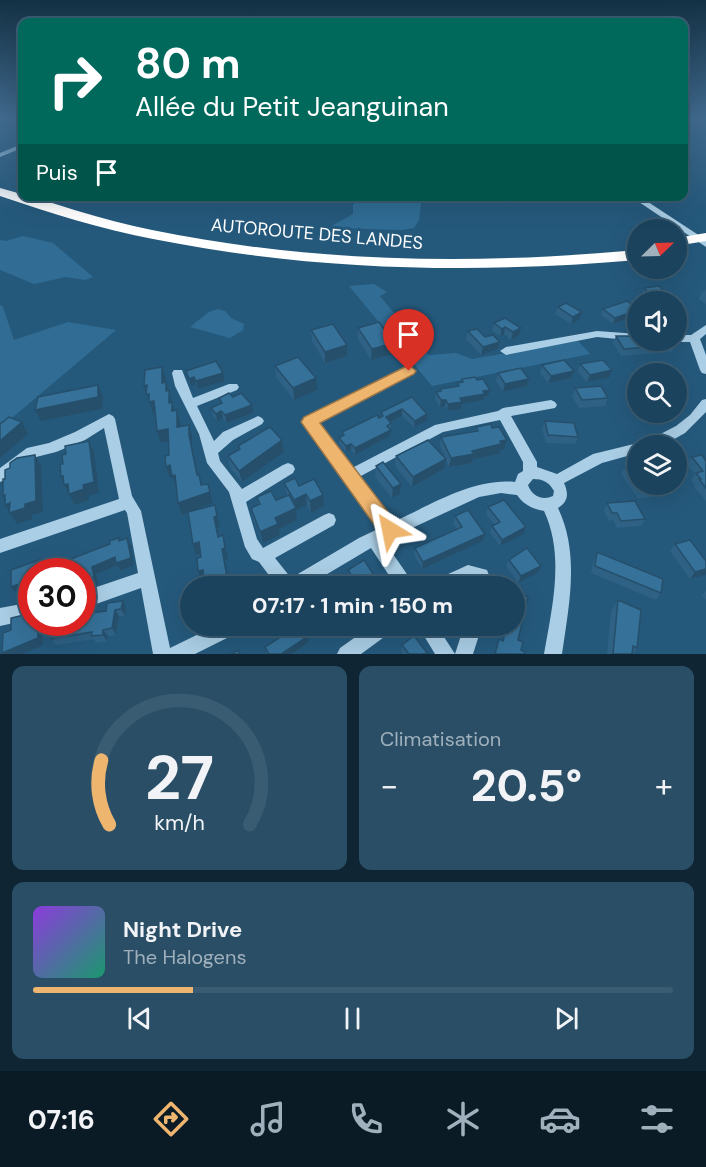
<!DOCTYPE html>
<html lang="fr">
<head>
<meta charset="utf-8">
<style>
  :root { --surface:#1c435d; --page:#294e66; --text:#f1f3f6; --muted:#a0b0bc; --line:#3a5c72; --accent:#eeb56f }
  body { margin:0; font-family:"DM Sans",sans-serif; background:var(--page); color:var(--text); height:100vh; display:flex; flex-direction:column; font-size:22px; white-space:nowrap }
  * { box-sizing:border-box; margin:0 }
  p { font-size:20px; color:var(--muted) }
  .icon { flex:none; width:33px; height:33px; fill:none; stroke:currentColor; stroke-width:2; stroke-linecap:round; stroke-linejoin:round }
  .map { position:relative; height:654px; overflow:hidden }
  .details { display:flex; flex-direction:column; gap:12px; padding:12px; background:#0f2533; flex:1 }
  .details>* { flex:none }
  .top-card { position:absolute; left:18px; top:18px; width:670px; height:183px; border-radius:12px; box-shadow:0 6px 24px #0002,0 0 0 2px var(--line); background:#00695c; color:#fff; overflow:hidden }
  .needle { width:39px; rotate:67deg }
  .buttons { position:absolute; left:627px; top:219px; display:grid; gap:12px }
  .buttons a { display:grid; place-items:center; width:60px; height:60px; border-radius:50%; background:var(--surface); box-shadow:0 6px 24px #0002,0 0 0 2px var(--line); font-size:30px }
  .speed { position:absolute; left:18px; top:558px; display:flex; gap:12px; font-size:30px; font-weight:700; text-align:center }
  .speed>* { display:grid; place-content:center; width:78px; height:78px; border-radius:50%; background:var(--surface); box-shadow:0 6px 24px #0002,0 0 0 2px var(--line); line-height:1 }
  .speed .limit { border:9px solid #d22; background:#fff; color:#111 }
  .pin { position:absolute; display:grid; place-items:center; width:51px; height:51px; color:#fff; margin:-62px -26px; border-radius:50% 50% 50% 0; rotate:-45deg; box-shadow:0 0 6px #0007 }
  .pin .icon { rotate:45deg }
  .me { position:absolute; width:66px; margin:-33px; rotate:325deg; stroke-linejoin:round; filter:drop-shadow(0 0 4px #0008) }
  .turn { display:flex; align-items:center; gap:21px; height:126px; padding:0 18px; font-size:27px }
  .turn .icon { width:78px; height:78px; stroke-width:2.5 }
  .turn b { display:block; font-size:42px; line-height:51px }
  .then { display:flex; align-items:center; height:57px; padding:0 18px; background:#0003; gap:12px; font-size:22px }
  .big { font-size:45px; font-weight:700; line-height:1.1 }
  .details .card { flex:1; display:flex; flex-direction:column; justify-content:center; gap:9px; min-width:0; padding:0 21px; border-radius:12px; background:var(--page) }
  .details .dial { align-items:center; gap:0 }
  .dial svg { height:156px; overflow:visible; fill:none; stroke:var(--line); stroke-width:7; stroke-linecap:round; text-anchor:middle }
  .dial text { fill:var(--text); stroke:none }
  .song { display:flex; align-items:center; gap:18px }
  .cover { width:72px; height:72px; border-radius:9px; background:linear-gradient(135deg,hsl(270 70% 55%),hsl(160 70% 35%)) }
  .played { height:6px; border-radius:3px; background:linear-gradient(90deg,var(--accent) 25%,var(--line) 25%) }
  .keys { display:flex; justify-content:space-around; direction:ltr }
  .heat { display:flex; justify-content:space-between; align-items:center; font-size:33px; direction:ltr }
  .details .tiles { flex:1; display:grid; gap:12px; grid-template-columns:1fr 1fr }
  .card:last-child { grid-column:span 2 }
  .trip { position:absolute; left:180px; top:576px; width:345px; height:60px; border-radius:30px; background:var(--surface); box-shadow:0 6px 24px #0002,0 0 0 2px var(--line); font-weight:700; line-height:60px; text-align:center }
  .tabs { display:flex; height:96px; justify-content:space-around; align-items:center; background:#0b1b25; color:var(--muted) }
  .tabs .icon { width:42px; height:42px }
  .tabs .active { color:var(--accent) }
  .tabs b { font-size:27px; color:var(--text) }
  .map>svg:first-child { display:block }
  .green { fill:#306c94 }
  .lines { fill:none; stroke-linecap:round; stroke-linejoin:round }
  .minor { fill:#aacee5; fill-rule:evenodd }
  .highway { fill:#fff; fill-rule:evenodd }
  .wall { fill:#2e6184 }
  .shaded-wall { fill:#264f6b }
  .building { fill:#367199; stroke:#264f6b; stroke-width:1.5 }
  .route { fill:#eeb56f; stroke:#9b7648; stroke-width:1.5 }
  .labels { text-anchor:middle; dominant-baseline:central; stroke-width:6; stroke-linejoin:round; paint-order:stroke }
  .street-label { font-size:18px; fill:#fff; stroke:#25597c }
</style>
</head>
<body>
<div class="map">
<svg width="706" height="654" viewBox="0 0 706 654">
  <rect width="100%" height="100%" fill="#25597c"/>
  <!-- green -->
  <g class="green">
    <polygon points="359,197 422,197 419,220 414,228 402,230 328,228 353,214 353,205"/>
    <polygon points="23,236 53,243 93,277 85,280 66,277 34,284 0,270 0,240 6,241"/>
    <polygon points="374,284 387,292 380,296 429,355 456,353 472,359 578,341 590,354 432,386 349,286"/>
    <polygon points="0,305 3,307 14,340 68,322 116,330 0,428"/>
    <polygon points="218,309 225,311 231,318 244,324 243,330 230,338 190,327 209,312"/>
  </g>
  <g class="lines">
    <!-- minor -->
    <g class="minor">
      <polygon points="22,144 22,148 0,157 0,153"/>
      <polygon points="630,196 639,196 706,240 706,247"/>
      <polygon points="706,325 706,334 700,339 706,355 706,374 702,373 700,370 690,342 676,342 672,340 676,340 676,335 691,335"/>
      <polygon points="597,331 638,334 638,340 642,340 638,341 597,337 506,355 500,351 506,347"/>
      <path d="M409,367L413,368L415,371L413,374L318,423L352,468L435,425L498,411L503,408L551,400L555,402L557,405L555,408L511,416L537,462V467L557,474L593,454L638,443L641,444L676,426L690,415L702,400L706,399V412L685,433L662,446H638V453L602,463L564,483C569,494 568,502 558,508C580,554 569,605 562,654H544C552,607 565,556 544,511C533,509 524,505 517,495L501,493L479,497L384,541L411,580L413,586H396L371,548L307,586H277L259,562L252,559L245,547L229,492L207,463L199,434L175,386L172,373L174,370H182L193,398L229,384H237L239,387L237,390L197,406L214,441L223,432L254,418L258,416L262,418L264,421L262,424L233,440L218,453L220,461L242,489L283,465L288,463L293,465L295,469L293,473L246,502L257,539L263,548L324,515L329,513L334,515L336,520L334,525L275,558L291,578L359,538L380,528L306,424L304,421L306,418ZM500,420L523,462V471L518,474L515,482C473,478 431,505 393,522L359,477L443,432ZM533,479C543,479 549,482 554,491L553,496C542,501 532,496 528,485Z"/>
      <polygon points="109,414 113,416 115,419 132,496 141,511 170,648 215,626 242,626 239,632 195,654 153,654 141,588 82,609 82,592 138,573 127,513 125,510 0,553 0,539 119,499 104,428 85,440 56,452 36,457 5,480 0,482 0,468 27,448 49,443 75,432"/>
      <polygon points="468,565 487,570 493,586 477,586 475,583 469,581 457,586 433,586 435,580"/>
      <polygon points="32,602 32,619 0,626 0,608"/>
      <polygon points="371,626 394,626 391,632 361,654 337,654 340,648"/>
      <polygon points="418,626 437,626 455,654 435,654"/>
      <polygon points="464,626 482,626 473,654 455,654"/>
    </g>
    <!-- highway -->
    <g class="highway">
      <path d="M0,188C50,201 100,220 152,230C313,263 475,265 638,250V260C475,274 314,271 153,239C101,229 50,213 0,196Z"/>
      <polygon points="706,233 706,241 676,246 676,238"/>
    </g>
  </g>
  <!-- wall -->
  <g class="wall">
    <polygon points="684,118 706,122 691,129 685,128"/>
    <polygon points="644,288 664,301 648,302 642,295"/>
    <polygon points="706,290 706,304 699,299 702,292"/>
    <polygon points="558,307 579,320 571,324 555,314"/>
    <polygon points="603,309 638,309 629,321 626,319 613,324 601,315"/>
    <polygon points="494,323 521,328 519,335 511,340 504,334 500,336 492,331"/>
    <polygon points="358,328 394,343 393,354 371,360 358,339"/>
    <polygon points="311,330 347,345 347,356 325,363 312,341"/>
    <polygon points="468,331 500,342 498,349 481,355 466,339"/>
    <polygon points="616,336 676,345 672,352 621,356 613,343"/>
    <polygon points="580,364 609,378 587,382 578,372"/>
    <polygon points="542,365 574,371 571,378 548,383 540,373"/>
    <polygon points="275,366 317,390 294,400 276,377"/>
    <polygon points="186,371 223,373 225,381 198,389 196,385 191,386"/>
    <polygon points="498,373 529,379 527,386 503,392 496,381"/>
    <polygon points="462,379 488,396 484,397 484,400 462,404 461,409 447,411 445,406 440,407 435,399 436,392 440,391 440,389 457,386 457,383 462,382"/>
    <polygon points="575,388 608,398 605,406 579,408 572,396"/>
    <polygon points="233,397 253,413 226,423 223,418 217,421 213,416 211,408 220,404 219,398"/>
    <polygon points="412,397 427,421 414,427 402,416 390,422 391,423 390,436 355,455 351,450 346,452 339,444 339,438 342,436 342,432 381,417 381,412"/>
    <polygon points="545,421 578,437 575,444 546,443 542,429"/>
    <polygon points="476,427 504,449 500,450 499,454 473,459 472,463 449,467 446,460 444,469 412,487 395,466 396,456 445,457 440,446 441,437 475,431"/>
    <polygon points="282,440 284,452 242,482 230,468 228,456 239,450 238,446"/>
    <polygon points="692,457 706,461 706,501 694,487 695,485 691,480 695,474 687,465"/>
    <polygon points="376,466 401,484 400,494 392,498 375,477"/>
    <polygon points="625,467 668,487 664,495 638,499 621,474"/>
    <polygon points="284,483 299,486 324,506 311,513 307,505 296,510 297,520 279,529 280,535 263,543 253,519 251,508 258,504 257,497 276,500 287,496"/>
    <polygon points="607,503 645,519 641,526 617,528 613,520 609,521 604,511"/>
    <polygon points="488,507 526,527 524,534 500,546 490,533 492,526 495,525 486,514"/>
    <polygon points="455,516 483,541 422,569 414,555 415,548 457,529 453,523"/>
    <polygon points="675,544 706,561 706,575 690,579 670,551"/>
    <polygon points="597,552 661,593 656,600 591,573 594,560"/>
    <polygon points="509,560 541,566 538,573 518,583 506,566"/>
    <polygon points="348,570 381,586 354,586 348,576"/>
    <polygon points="706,591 706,600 702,595"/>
    <polygon points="618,600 637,648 633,654 607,654 611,611"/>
    <polygon points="126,608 125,616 119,616 116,635 108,636 107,641 96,643 94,639 56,645 51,639 87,610 86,614"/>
    <polygon points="272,626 308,636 309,642 292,654 267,654 265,647 277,640 273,632"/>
    <polygon points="500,626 514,626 518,640 521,650 524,654 495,654 499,639 502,641 506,628"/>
    <polygon points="402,645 428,654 403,654 401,651"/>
  </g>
  <!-- shaded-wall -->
  <g class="shaded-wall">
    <polygon points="706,119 706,122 691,129 692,125"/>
    <polygon points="667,294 664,301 650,302 652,296"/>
    <polygon points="582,312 579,320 571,324 573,317"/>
    <polygon points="638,312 638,318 629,321 632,315"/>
    <polygon points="629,313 626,319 613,324 615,318"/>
    <polygon points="505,327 504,334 500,336 502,329"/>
    <polygon points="521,328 519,335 511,340 513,332"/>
    <polygon points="500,342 498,349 481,355 483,347"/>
    <polygon points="394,343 393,354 371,360 372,349"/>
    <polygon points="347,345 347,356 325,363 325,352"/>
    <polygon points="162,367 166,379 165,394 162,383"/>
    <polygon points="612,370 609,378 587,382 590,375"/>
    <polygon points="574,371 571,378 548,383 551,376"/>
    <polygon points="223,373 225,381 198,389 196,381"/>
    <polygon points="194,377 196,385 191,386 189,379"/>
    <polygon points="316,378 317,390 294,400 293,388"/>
    <polygon points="529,379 527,386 503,392 505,384"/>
    <polygon points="166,382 172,402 175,414 172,414 166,391"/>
    <polygon points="98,385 103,397 102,409 41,421 35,410"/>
    <polygon points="147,385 154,401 157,412 153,413 144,386"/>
    <polygon points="490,390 488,396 484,397 484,400 462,404 461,409 447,411 448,404 460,398"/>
    <polygon points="441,400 446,400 445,406 440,407"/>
    <polygon points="252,405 253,413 226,423 225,415"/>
    <polygon points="402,409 402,416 385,424 386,417"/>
    <polygon points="177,410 180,421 181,438 177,427"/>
    <polygon points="221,411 223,418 217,421 216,414"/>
    <polygon points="427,414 427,421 414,427 415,421"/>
    <polygon points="22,422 28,434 0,458 0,441"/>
    <polygon points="189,425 192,436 192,446 200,486 189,435"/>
    <polygon points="168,429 171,440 161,443 157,431"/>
    <polygon points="391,430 390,436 355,455 355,448"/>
    <polygon points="282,440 284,452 242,482 239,471"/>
    <polygon points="507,440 504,449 500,450 499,454 473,459 472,463 449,467 451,458 500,441"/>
    <polygon points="89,441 94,452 99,493 89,496 89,500 75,505 64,485 65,485 61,477 63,476 83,485"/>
    <polygon points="351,444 351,450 346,452 346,446"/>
    <polygon points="35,455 41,466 43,512 32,515 32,519 17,524 5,505 8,504 3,496 5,495 25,504"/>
    <polygon points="446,459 444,469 412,487 413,477"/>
    <polygon points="170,465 175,475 176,487 173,477 170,478 166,467"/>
    <polygon points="199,474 202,485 208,484 213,503 182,515 178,503 201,485"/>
    <polygon points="401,484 400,494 392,498 393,488"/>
    <polygon points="306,494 307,505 296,510 297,520 279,529 280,535 263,543 260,532 275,518 295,509 294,500"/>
    <polygon points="323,495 324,506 311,513 310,501"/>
    <polygon points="215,505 220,527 217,528 221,548 214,517"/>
    <polygon points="526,527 524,534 500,546 502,540"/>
    <polygon points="485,534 483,541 422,569 423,562"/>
    <polygon points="223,535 228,559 225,560 230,586 206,586 205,584 222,549"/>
    <polygon points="127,538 131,545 134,565 120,571 118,565 96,574 98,584 84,589 82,587 82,581 92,567"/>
    <polygon points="199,542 202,553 196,555 193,544"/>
    <polygon points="42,559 47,566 47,572 43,572"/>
    <polygon points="541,566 538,573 518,583 521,576"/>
    <polygon points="706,569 706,575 690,579 695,572"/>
    <polygon points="203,570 206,581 202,582 198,571"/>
    <polygon points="19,584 24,591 17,594 11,587"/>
    <polygon points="32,591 32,600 25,601 19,594"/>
    <polygon points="123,601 126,608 125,616 121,609"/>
    <polygon points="82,603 87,610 85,621 82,618"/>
    <polygon points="115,610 119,616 116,635 112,628"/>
    <polygon points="28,614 32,618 32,622 28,623"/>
    <polygon points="37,622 39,622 42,626 43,645 22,654 4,654 2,653"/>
    <polygon points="103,630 108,636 107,641 103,635"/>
    <polygon points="308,636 309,642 292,654 281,654"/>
  </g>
  <!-- building -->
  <g class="building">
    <polygon points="684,118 706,118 706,119 692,125 687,124 684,126"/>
    <polygon points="659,286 667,294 652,296 644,288"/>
    <polygon points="627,301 638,309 638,312 632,315 629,313 615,318 603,309"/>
    <polygon points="566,303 582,312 573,317 558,307"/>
    <polygon points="505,318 521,328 513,332 505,327 502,329 494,323"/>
    <polygon points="379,322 394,343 372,349 358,328"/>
    <polygon points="333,324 347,345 325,352 311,330"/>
    <polygon points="477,329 485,337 493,335 500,342 483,347 468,331"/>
    <polygon points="616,336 638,336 638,340 672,340 676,345 624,349"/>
    <polygon points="298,357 316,378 293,388 275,366"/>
    <polygon points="564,360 574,371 551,376 542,365"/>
    <polygon points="603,360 612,370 590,375 580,364"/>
    <polygon points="216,361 223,373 196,381 194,377 189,379 186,371"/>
    <polygon points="162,367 162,383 166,382 166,391 169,390 169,403 172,402 172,411 177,410 177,427 189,425 189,435 197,475 199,474 201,485 208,484 210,492 178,503 175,475 172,476 170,465 166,467 165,456 169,455 168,429 157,431 154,401 149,402 149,394 146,394 147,385 144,386 145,370"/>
    <polygon points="521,368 529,379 505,384 498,373"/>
    <polygon points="475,377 477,380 483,379 490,390 483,391 485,394 460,398 462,402 448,404 446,400 441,400 436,392 441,391 440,389 459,386 457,383 463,382 462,379"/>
    <polygon points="98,385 98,397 35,410 38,397"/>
    <polygon points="601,386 608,398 582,400 575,388"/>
    <polygon points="229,393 233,397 241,393 252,405 225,415 221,411 216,414 211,408 222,403 219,398"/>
    <polygon points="412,397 427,414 415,421 402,409 386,417 391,423 387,426 391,430 355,448 351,444 346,446 339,438 344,435 342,432 377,415 379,418 383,416 381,412"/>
    <polygon points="9,417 22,422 0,441 0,424"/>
    <polygon points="545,421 574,423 578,437 548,435"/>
    <polygon points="491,424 492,428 499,427 507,440 500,441 501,444 472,451 474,454 451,458 441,437 478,431 476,427"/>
    <polygon points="270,427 282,440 239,471 228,456 240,449 238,446"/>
    <polygon points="428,440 446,459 413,477 396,456"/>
    <polygon points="89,441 94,482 83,485 84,489 69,494 68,484 64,485 63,476 61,477 60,464 63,464 62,455 66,454 65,446"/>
    <polygon points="35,455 36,501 25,504 25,508 9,513 10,503 5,505 5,495 3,496 3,479 5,479 5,470 10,468 10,463 17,458"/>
    <polygon points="702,455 706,461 706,488 699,479 701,479 696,473 703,471 692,457"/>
    <polygon points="383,462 401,484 393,488 376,466"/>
    <polygon points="638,465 638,484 666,484 668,487 642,491 625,467"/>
    <polygon points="295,478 299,486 314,479 323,495 310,501 306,494 294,500 284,483"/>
    <polygon points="271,491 276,500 289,495 296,508 275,518 278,524 260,532 251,508 260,504 257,497"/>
    <polygon points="504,500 526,527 502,540 492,526 500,522 488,507"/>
    <polygon points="635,501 645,519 621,521 617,513 612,513 607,503"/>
    <polygon points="215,505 217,516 214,517 218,537 223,535 225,548 222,549 227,577 205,584 203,570 198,571 197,558 201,557 199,542 193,544 188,512"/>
    <polygon points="468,510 485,534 423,562 415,548 462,527 455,516"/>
    <polygon points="119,538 119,541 127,538 131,558 116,563 115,557 92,567 94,577 82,581 82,572 69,572 68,560 110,544 109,541"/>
    <polygon points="690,540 706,561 706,569 695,572 675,544"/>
    <polygon points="527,548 541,566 521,576 509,560"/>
    <polygon points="597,552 663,579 661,593 595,566"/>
    <polygon points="42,559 43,572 32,572 32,591 19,594 19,584 11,587 11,570"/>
    <polygon points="364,560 381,586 358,586 348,570"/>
    <polygon points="514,591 528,597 518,640 523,642 521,650 525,652 524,654 495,654 499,639 503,641 507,626 514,626"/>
    <polygon points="618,600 641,610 637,648 633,646 632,654 613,654"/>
    <polygon points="123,601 121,609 115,610 112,628 103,630 103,635 91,636 92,632 51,639 55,622 82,622 82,614 106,611 107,603"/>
    <polygon points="28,614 28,623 32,622 37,622 38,638 2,653 3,633 11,630 11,618"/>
    <polygon points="272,626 293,626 294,629 299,626 302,626 308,636 281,654 269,654 265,647 279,638"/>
    <polygon points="414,636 428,654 409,654 402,645"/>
    <polygon points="238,650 240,654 231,654"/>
  </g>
  <!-- sky -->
  <linearGradient id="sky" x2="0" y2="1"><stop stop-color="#143144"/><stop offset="0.56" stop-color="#406a8e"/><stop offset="1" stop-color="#406a8e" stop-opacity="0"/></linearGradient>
  <rect width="706" height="210" fill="url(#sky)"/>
  <!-- route -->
  <polygon class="route" points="409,365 416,371 414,374 320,423 397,524 400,530 397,537 390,539 383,537 301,422 304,417"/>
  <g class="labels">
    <!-- street labels -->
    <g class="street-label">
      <text transform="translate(317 234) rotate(5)">AUTOROUTE DES LANDES</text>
    </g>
  </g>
</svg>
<div class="buttons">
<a><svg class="needle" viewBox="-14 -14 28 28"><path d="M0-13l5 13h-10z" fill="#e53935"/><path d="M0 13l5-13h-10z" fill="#a0b0bc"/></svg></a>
<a><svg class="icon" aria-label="sound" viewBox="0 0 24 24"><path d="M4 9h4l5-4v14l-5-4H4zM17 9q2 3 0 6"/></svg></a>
<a><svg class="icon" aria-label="search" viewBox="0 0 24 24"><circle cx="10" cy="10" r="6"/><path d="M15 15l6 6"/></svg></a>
<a><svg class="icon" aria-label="layers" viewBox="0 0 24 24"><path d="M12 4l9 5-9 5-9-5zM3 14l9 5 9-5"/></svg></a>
</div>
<div class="speed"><div class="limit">30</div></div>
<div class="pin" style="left:409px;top:371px;background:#d93025"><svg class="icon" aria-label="arrive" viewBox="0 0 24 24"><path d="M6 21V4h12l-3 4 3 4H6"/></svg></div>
<svg class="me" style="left:390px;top:530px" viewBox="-20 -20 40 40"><path d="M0-17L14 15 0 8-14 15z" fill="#eeb56f" stroke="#fff" stroke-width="4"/></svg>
<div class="trip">07:17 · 1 min · 150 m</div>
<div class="top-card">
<div class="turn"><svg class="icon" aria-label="right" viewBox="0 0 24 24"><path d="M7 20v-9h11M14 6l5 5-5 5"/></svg><div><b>80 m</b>Allée du Petit Jeanguinan</div></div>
<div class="then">Puis<svg class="icon" aria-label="arrive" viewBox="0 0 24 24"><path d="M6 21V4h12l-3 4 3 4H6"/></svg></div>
</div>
</div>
<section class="details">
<div class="tiles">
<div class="card dial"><svg viewBox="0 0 100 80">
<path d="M14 69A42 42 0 1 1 86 69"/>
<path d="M14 69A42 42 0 0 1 10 36" stroke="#eeb56f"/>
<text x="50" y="56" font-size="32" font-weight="700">27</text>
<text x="50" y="72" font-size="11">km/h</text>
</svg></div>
<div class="card"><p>Climatisation</p>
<div class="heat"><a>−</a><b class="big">20.5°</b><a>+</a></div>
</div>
<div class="card">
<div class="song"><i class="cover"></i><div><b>Night Drive</b><p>The Halogens</p></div></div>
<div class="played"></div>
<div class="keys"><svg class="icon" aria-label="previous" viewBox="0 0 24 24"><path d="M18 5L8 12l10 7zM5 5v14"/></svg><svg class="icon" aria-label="pause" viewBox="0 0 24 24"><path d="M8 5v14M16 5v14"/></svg><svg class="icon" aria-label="next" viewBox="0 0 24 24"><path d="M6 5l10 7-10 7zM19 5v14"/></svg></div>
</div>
</div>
</section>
<nav class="tabs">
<b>07:16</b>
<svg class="icon active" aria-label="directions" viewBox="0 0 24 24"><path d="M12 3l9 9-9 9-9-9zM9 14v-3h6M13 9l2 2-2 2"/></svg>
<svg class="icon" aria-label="music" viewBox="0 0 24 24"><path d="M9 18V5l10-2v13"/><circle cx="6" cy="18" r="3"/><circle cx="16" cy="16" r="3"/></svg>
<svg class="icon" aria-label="phone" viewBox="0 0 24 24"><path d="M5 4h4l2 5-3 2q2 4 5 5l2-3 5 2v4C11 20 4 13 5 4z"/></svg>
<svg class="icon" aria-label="climate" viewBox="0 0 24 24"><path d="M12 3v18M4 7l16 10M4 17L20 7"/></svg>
<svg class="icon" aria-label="car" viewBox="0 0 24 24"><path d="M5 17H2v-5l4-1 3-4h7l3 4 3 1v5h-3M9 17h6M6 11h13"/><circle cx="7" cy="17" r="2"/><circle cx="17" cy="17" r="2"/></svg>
<svg class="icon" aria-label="filters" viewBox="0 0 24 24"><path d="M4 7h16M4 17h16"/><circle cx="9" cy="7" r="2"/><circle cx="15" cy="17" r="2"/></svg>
</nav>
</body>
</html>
